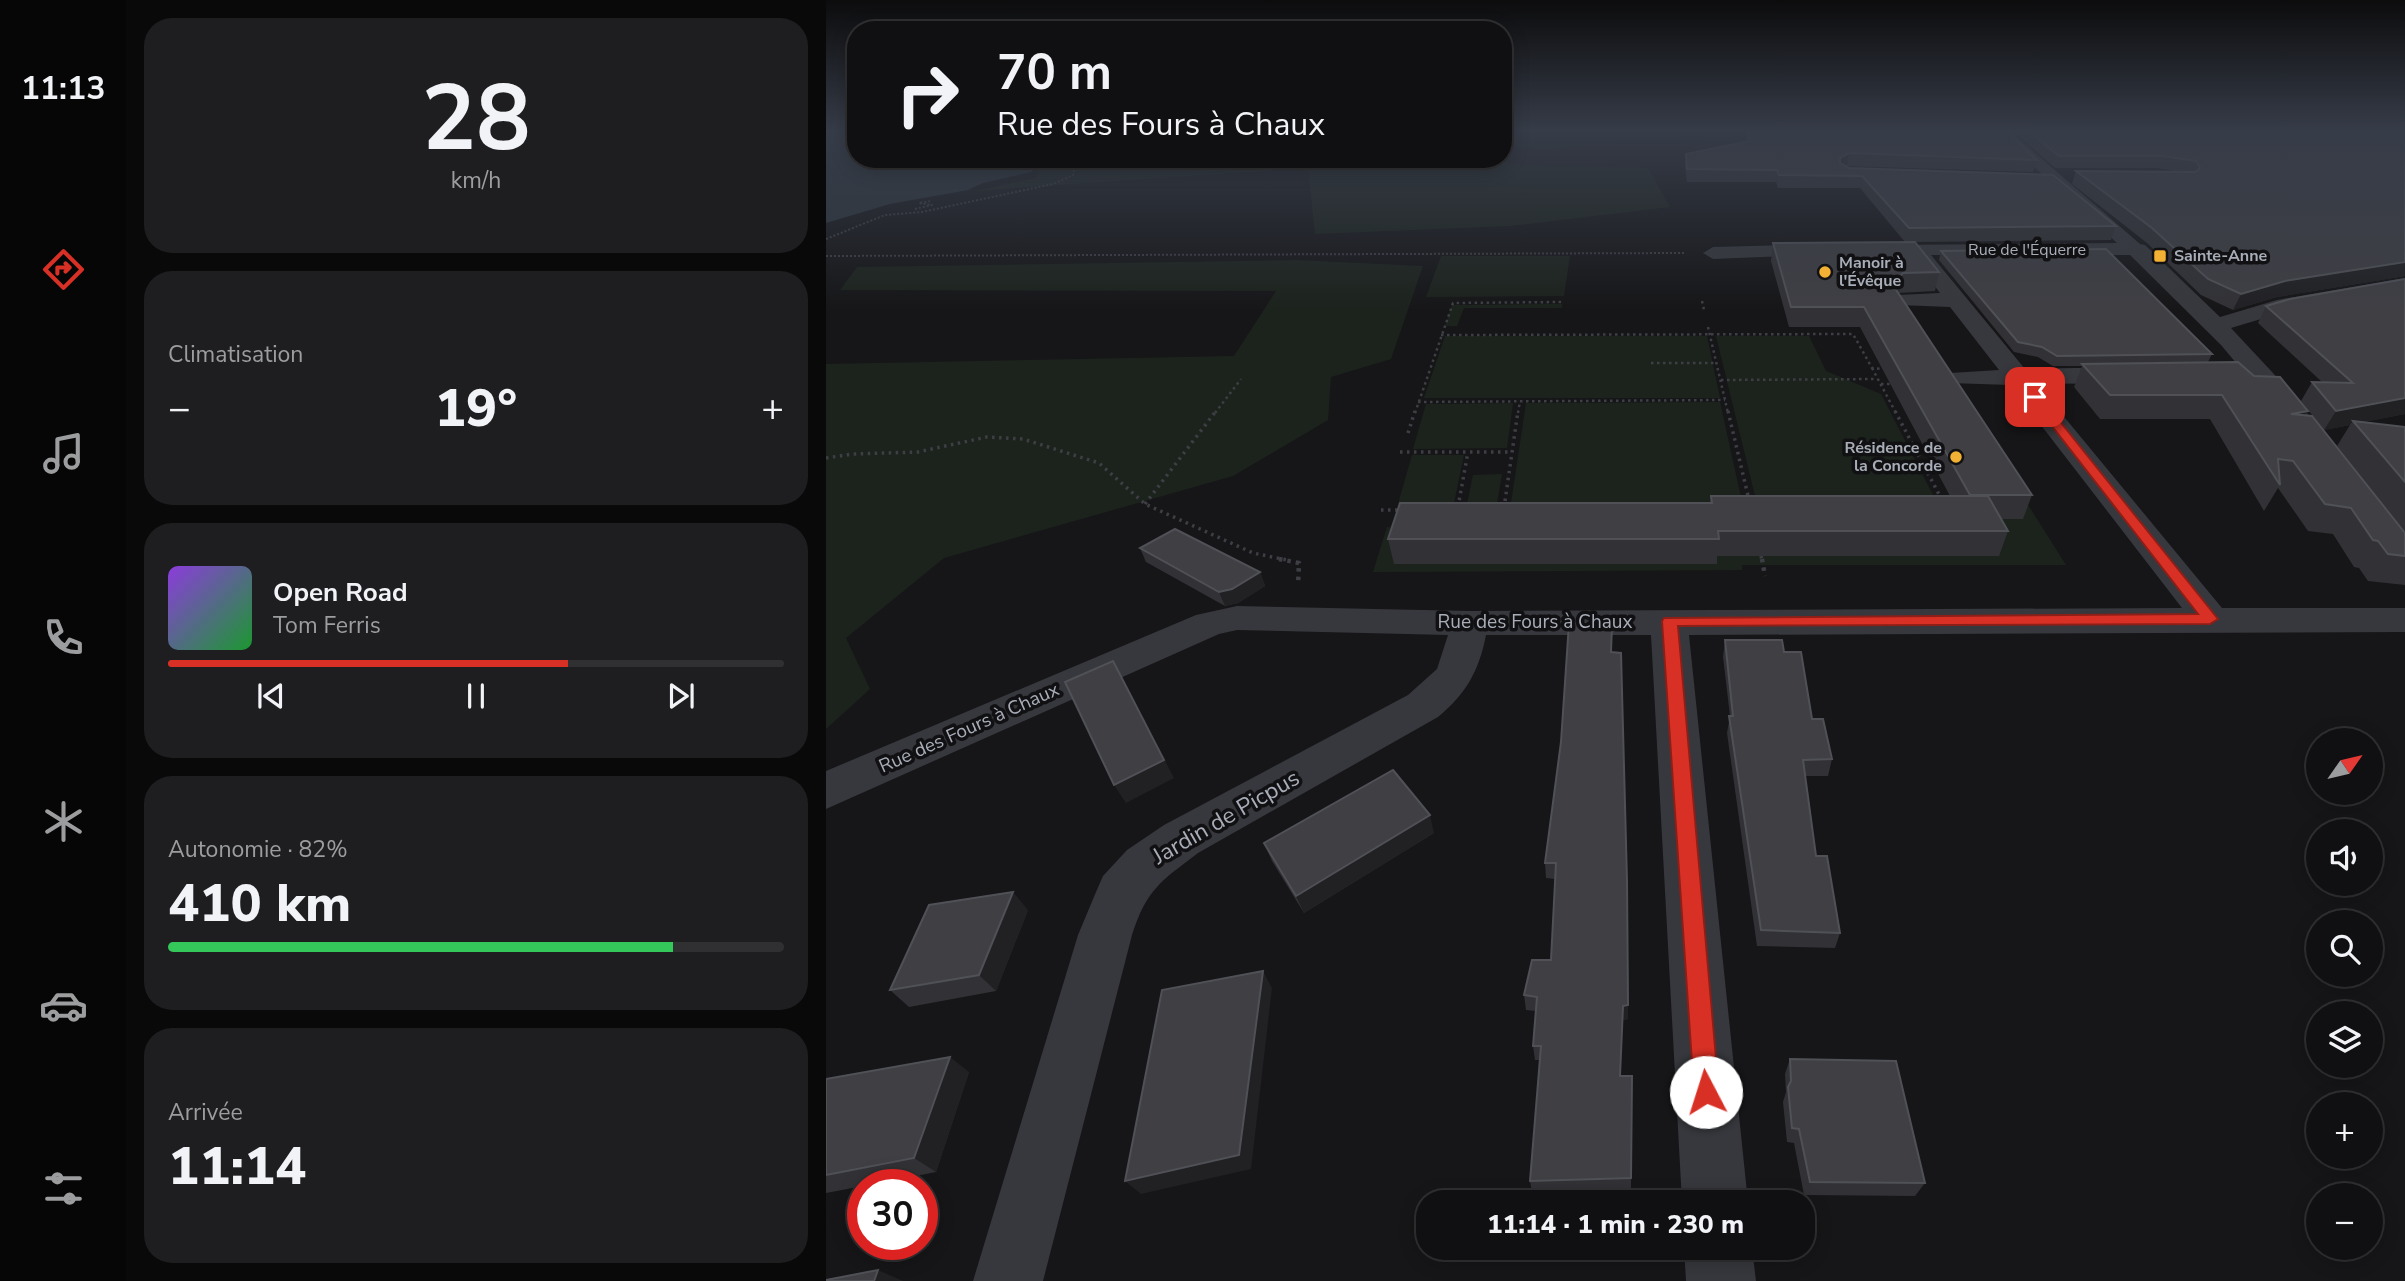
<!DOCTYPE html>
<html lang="fr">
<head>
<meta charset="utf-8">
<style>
  :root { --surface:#101012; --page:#1e1e20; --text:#f1f3f6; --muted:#9c9d9f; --line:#303032; --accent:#d93025 }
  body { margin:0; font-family:"Nunito Sans",sans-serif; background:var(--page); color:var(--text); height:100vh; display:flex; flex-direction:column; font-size:26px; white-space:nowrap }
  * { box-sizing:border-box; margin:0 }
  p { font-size:23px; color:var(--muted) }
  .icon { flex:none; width:38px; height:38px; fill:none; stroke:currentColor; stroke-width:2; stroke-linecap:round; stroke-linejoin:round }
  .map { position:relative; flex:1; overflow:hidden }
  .details { display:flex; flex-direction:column; gap:18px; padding:18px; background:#09090a; width:700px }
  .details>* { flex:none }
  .hud { position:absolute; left:21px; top:21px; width:665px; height:147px; border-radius:28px; box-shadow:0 4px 18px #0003,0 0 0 2px var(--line); background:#101012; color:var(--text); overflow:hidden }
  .needle { width:46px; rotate:56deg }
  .controls { position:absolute; left:1480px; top:728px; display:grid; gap:14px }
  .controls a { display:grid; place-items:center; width:77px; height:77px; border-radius:50%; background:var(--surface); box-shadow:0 4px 18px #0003,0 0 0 2px var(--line); font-size:35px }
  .speed { position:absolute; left:21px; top:1169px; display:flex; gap:14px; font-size:35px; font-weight:700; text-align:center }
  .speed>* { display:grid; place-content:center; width:91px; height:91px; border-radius:50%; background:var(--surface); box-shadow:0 4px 18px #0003,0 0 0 2px var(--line); line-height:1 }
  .speed .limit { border:10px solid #d22; background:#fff; color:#111 }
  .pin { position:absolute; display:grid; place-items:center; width:60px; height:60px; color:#fff; margin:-30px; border-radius:14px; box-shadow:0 4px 10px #0006 }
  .me { position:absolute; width:77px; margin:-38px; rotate:355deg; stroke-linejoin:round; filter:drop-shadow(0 0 5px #0008) }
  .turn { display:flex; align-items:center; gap:24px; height:147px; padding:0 35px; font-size:32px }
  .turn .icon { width:91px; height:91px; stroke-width:2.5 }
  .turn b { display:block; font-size:49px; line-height:60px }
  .big { font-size:52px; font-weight:800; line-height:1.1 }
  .details .card { flex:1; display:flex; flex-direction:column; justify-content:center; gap:10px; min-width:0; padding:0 24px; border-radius:28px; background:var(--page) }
  .details .dial { align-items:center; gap:0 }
  .dial b { font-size:91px; line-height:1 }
  .song { display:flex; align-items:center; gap:21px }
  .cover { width:84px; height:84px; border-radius:10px; background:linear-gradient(135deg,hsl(270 70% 55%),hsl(130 70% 35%)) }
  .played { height:7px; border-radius:4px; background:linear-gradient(90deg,var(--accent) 65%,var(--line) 65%) }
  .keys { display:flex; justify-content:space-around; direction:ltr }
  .heat { display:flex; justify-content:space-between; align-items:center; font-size:38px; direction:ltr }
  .charge { height:10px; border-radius:5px; background:linear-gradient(90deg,#34c759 82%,var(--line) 0) }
  .trip { position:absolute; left:590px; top:1190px; width:399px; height:70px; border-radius:28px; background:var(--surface); box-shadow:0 4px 18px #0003,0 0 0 2px var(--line); font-weight:800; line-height:70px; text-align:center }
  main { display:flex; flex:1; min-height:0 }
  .tab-bar { display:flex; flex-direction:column; width:126px; justify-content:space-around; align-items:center; background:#060607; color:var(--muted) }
  .tab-bar .icon { width:49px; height:49px }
  .tab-bar .current { color:var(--accent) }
  .tab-bar b { font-size:32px; color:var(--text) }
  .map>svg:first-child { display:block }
  .green { fill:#1c231d }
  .water { fill:#2c353c }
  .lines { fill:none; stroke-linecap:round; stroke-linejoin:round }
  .path-far3 { stroke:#3d3f44; stroke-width:2; stroke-dasharray:2 2; stroke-linecap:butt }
  .path-far2 { stroke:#3d3f44; stroke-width:2.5; stroke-dasharray:2.5 3.5; stroke-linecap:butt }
  .path-far1 { stroke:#3d3f44; stroke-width:3.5; stroke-dasharray:2.5 4.5; stroke-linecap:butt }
  .path { stroke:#3d3f44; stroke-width:4.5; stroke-dasharray:3.5 5; stroke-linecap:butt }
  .minor { fill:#37383d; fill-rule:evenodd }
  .wall { fill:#323236 }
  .shaded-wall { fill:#212124 }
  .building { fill:#3f3f44; stroke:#4f5156; stroke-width:2 }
  .route { fill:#d93025; stroke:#8d1f18; stroke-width:2 }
  .poi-dot { fill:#f2b134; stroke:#111113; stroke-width:2.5 }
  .labels { text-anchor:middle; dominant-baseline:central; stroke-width:7; stroke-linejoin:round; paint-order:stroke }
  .far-street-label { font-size:16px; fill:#a8adb8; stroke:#111113 }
  .far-poi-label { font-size:16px; font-weight:bold; fill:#a8adb8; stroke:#111113; text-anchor:start }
  .street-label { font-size:19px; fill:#a8adb8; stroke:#111113 }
  .near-street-label { font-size:23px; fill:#a8adb8; stroke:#111113 }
</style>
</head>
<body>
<main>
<nav class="tab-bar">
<b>11:13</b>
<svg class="icon current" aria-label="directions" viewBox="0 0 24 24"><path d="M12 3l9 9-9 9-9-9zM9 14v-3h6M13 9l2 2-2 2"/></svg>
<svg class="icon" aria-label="music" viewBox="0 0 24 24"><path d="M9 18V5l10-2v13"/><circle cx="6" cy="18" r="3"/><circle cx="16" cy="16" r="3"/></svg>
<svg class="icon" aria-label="phone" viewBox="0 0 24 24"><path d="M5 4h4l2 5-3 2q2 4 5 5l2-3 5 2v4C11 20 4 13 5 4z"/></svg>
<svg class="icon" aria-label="climate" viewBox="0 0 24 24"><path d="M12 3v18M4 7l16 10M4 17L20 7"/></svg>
<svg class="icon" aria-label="car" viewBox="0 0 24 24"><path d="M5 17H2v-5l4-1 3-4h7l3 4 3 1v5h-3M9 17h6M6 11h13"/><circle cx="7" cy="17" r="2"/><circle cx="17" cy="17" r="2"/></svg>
<svg class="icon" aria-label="filters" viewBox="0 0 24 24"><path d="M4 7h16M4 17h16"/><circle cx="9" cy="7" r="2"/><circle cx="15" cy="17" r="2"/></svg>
</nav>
<section class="details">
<div class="card dial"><b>28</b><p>km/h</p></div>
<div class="card"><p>Climatisation</p>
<div class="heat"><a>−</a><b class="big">19°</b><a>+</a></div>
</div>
<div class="card">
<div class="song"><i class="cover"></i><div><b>Open Road</b><p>Tom Ferris</p></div></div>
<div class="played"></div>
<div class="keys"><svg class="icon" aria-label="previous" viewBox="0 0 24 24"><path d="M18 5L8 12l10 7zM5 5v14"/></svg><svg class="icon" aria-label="pause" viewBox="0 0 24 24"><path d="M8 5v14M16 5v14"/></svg><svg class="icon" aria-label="next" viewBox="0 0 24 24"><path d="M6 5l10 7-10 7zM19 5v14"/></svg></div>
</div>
<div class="card"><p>Autonomie · 82%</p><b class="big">410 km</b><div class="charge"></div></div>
<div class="card"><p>Arrivée</p><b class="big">11:14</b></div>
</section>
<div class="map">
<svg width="1579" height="1281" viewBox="0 0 1579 1281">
  <rect width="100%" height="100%" fill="#161618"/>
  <!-- green -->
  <g class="green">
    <polygon points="677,132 1000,132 1005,143 794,141 717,150 677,143"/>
    <polygon points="216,159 468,159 466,169 148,191 210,178"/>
    <polygon points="481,159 639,159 704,165 822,168 844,207 685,226 489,234"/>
    <polygon points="615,256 744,256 738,296 600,297"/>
    <polygon points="470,260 597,266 565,359 505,377 502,420 407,476 118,558 20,638 44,689 0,729 0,364 408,356 450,291 14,290 31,267"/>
    <polygon points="736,304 736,308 638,308 631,326 619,326 626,305"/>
    <polygon points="619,336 881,336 894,398 598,398"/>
    <polygon points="890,336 983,336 1000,371 1055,394 1107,495 1106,500 931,504"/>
    <polygon points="1129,389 1240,565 916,565 916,570 547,572 561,527 579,528 568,564 890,564 890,556 1172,556"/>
    <polygon points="894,402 916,502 685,503 700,403"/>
    <polygon points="687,403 681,448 587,449 600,404"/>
    <polygon points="586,455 638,455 628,503 572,504"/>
    <polygon points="676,474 671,503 641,504 647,475"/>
  </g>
  <!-- water -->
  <polygon class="water" points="0,132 30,132 30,159 210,159 210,167 205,172 157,183 142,190 64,204 0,223"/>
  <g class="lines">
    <!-- path-far3 -->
    <g class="path-far3">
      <polyline points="89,209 106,205 93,203 105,201"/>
      <polyline points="0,239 59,215 96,212 227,184 247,175 250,162 248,159"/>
      <polyline points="0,256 858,253"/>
    </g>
    <!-- path-far2 -->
    <g class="path-far2">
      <polyline points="876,301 878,310"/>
      <polyline points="882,327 902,413"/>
      <polyline points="615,335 1027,334 1046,368 1057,369"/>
      <polyline points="825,363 890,363"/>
      <polyline points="1046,368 1070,413"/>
      <polyline points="895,380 1051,379"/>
      <polyline points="1055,384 1064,384"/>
      <polyline points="592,402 899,400"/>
      <polyline points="389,413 415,379"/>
      <polyline points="589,413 627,303 736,302"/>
      <polyline points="692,413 694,401"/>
    </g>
    <!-- path-far1 -->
    <g class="path-far1">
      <polyline points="902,411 923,500"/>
      <polyline points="1069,411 1115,498"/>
      <polyline points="582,433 589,411"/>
      <polyline points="574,452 685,452"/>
      <polyline points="0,458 27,454 92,452 161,437 197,439 273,463 319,504 427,553 461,560"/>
      <polyline points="319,504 390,411"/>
      <polyline points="632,507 642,452"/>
      <polyline points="678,508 692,411"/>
      <polyline points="555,510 576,510"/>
      <polyline points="935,556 936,560"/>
    </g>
    <!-- path -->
    <g class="path">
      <polyline points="453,559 473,563 472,585"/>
      <polyline points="936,559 939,576"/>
    </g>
    <!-- minor -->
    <g class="minor">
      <path d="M1170,132H1185L1314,244L1319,245L1394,317L1451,300L1579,278V290L1455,313L1405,328L1447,373L1485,418L1481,424L1471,426L1461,424L1395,345L1304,255H1105L1199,369L1306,367L1315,370L1319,375L1315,380L1306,383L1211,384L1396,608H1579V632L863,635L922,1202H856L825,635H660C653,671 640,694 612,717L372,853C334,882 321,889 306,935L217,1281H147L252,935L270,892L277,876L301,850L338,825L582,695L611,669L622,635L411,630L393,634L0,809V771L370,615L411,606L644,611L1356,608L1184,385L1124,383L1120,378L1124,373L1173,370L1124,307L1073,305L1070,300L1073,295L1114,293L1085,255L1065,253L1062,249L1065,245L1291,243Z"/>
      <polygon points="998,244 1008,250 1005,254 887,259 877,253 887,247"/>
      <polygon points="858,1248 926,1248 930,1281 860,1281"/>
    </g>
  </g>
  <!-- wall -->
  <g class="wall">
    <polygon points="921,132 1182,132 1211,160 1207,172 1020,166 1023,168 1290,226 1285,240 1089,242 1113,272 1109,291 1072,293 1206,495 1197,519 1176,519 1182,531 1173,556 891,556 891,564 568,564 562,539 884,503 885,496 1124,496 1034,327 963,327 945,261 947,243 1079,242 1034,188 952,188 950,182 861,182 859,166 860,154 920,142"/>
    <polygon points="1188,132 1579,132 1579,276 1451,297 1407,310 1375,295 1321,243 1246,184 1250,171 1353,172 1331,168 1229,168"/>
    <polygon points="1115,251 1386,354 1382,362 1428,376 1482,411 1479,416 1579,533 1579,585 1542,581 1533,568 1528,567 1507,534 1482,531 1452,488 1438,511 1384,419 1274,419 1248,387 1256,366 1227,366 1212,357 1188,352 1113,260"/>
    <polygon points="1579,279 1579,414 1537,422 1579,427 1579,532 1511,446 1524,425 1498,430 1475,401 1486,382 1496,382 1432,323 1440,306"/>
    <polygon points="314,548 434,572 439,586 412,603 399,606 320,562"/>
    <polygon points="786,624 786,652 802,1005 802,1019 796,1020 794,1076 806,1076 805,1190 706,1192 704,1181 714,1060 709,1060 707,1046 710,1011 700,1010 698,995 725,960 729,879 720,878 719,863"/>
    <polygon points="899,640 958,652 986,719 1006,759 1002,776 979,776 990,856 1014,933 1009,948 931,946 901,733 904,716 897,657"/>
    <polygon points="608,833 478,913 446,861 438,843"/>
    <polygon points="202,910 170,991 83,1007 64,990"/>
    <polygon points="964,1059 1099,1183 1089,1196 978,1195 968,1143 961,1142 957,1102 960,1092 959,1074"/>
    <polygon points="143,1072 110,1172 44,1185 37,1185 37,1186 0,1193 0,1079"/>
  </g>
  <!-- shaded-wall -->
  <g class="shaded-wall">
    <polygon points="1023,153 1021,165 1012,171 1014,158"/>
    <polygon points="1579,262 1579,276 1451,297 1407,310 1415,294 1459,281"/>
    <polygon points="1077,273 1073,292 1072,293 1074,285 1072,279"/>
    <polygon points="1579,398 1579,414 1529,424 1527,421 1524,425 1498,430 1510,411"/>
    <polygon points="1482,411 1467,435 1465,414"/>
    <polygon points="434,572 439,586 412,603 399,606 393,592"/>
    <polygon points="287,661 348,778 300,803 288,785"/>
    <polygon points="604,815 608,833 478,913 470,896"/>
    <polygon points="187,892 202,910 170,991 153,975"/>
    <polygon points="437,971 446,988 425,1169 315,1194 299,1181"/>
    <polygon points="802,1005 802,1019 796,1020 797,1006"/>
    <polygon points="124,1057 143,1072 110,1172 88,1158"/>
    <polygon points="52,1270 77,1281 48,1281"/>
  </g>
  <!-- building -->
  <g class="building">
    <polygon points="921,132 1182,132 1211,160 1023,153 1014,158 1014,163 1023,168 1227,175 1290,226 1083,228 1036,176 953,175 951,170 861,169 860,154 924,141"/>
    <polygon points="1204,132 1579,132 1579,262 1459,281 1415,294 1382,279 1326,228 1250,171 1370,172 1374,168 1370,161 1336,156 1233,156"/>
    <polygon points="1089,242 1113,272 1077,273 1072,279 1074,285 1065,282 1206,495 1144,495 1038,307 965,307 947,243"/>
    <polygon points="1280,249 1386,354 1231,356 1216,347 1192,342 1115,251"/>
    <polygon points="1579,279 1579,398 1510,411 1486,382 1527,383 1440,306 1464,299"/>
    <polygon points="1412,362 1428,376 1454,377 1482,411 1465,414 1486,416 1579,533 1579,556 1562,554 1552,541 1547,540 1525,508 1499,504 1467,461 1452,459 1454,485 1396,395 1284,395 1256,364"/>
    <polygon points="1527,421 1579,427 1579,482"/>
    <polygon points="885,496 1162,496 1182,531 892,531 893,539 562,539 574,503 886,503"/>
    <polygon points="349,529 434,572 406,589 393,592 314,548"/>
    <polygon points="743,623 786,624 785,652 795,653 801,881 802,1005 797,1006 794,1076 806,1076 805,1178 704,1181 715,1046 707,1046 711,997 698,995 706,960 725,960 730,863 719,863 735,742"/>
    <polygon points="899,640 956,640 958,652 975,652 986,719 997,719 1006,759 977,760 990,856 1001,856 1014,933 935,930 903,716 907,716"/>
    <polygon points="287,661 338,760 288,785 239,682"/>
    <polygon points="567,770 604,815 470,896 438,843"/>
    <polygon points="187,892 153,975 64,990 103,905"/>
    <polygon points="437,971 413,1155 299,1181 336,990"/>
    <polygon points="124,1057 88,1158 0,1175 0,1079"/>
    <polygon points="964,1059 1070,1061 1099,1183 984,1182 973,1129 966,1128 962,1087 965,1081"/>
    <polygon points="52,1270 48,1281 0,1281 0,1280"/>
  </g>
  <!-- sky -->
  <linearGradient id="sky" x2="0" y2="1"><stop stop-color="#0c0c0d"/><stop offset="0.42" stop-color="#363c48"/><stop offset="1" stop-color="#363c48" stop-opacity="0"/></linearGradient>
  <rect width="1579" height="311" fill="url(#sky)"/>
  <!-- route -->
  <polygon class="route" points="1205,394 1212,394 1392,619 1384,624 852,626 893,1092 889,1101 880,1104 871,1101 868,1092 836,621 838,618 1372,614 1205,399"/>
  <!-- markers -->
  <g class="poi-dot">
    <rect x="1327" y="249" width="14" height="14" rx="3.5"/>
    <circle cx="999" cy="272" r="7"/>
    <circle cx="1130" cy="457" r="7"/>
  </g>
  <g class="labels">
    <!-- far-street labels -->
    <g class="far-street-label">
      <text x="1201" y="250">Rue de l'Équerre</text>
    </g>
    <!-- far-poi labels -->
    <g class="far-poi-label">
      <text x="1348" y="256">Sainte-Anne</text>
      <text x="1013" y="263">Manoir à<tspan x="1013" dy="18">l'Évêque</tspan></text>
      <text x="1116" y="448" text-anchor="end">Résidence de<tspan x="1116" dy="18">la Concorde</tspan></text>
    </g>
    <!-- street labels -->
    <g class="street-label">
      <text x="709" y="622">Rue des Fours à Chaux</text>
      <text transform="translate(143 728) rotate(-24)">Rue des Fours à Chaux</text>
    </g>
    <!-- near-street labels -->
    <g class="near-street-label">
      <text transform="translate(400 817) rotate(-30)">Jardin de Picpus</text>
    </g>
  </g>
</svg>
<div class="controls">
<a><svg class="needle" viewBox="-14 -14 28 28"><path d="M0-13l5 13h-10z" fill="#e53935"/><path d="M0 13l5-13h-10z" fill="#9c9d9f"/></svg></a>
<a><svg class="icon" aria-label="sound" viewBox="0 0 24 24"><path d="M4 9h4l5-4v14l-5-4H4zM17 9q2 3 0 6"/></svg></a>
<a><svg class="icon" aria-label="search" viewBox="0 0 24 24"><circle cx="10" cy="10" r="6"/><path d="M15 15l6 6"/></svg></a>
<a><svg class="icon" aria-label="layers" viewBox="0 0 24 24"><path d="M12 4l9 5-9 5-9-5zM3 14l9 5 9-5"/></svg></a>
<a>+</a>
<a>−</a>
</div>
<div class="speed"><div class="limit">30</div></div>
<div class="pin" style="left:1209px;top:397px;background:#d93025"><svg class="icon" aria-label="arrive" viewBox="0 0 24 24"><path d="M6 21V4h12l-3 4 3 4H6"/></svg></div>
<svg class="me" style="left:880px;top:1092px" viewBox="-20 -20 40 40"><circle r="19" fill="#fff"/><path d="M0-13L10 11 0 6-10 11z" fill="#d93025"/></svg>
<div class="trip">11:14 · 1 min · 230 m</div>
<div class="hud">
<div class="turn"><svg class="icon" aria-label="right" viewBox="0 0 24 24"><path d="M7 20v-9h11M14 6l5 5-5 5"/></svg><div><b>70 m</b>Rue des Fours à Chaux</div></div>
</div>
</div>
</main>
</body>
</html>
